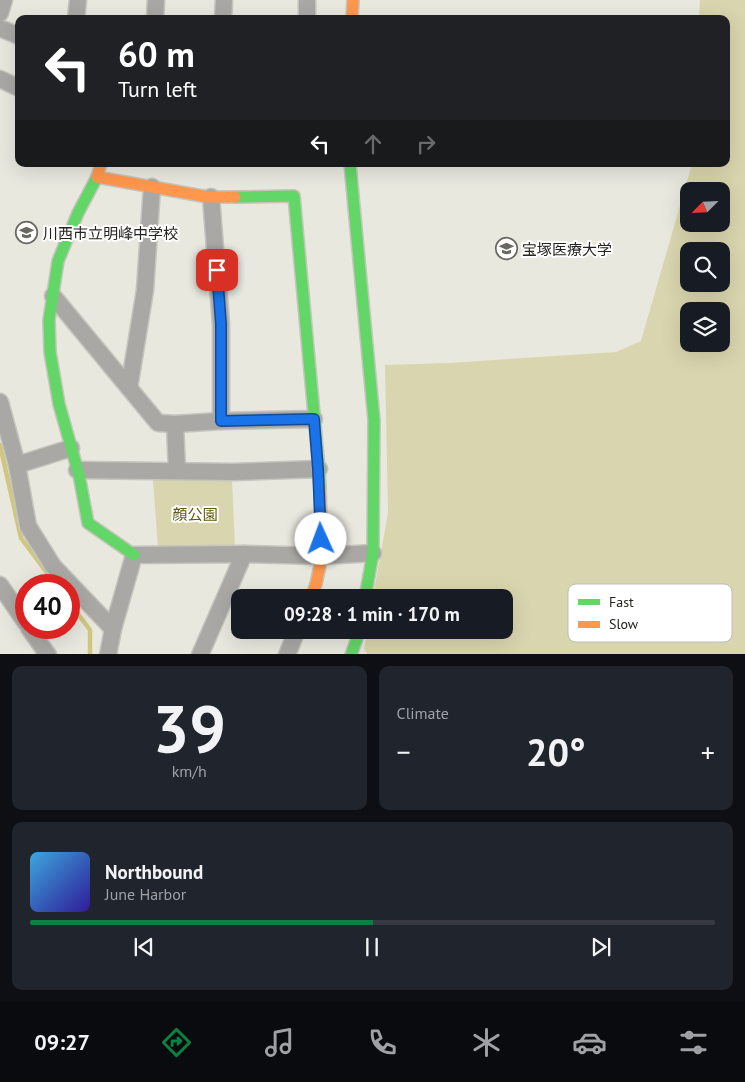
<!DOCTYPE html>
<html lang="en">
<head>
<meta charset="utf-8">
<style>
  :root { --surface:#171b24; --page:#20242c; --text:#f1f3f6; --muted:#9ea1a6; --line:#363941; --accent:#0b8043 }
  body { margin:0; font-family:"PT Sans","Noto Sans JP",sans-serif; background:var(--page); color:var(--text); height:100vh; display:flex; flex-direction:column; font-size:19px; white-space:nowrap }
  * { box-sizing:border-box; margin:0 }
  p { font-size:16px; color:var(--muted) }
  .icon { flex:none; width:28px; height:28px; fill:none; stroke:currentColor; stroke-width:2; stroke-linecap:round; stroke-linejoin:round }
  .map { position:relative; height:654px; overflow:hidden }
  .details { display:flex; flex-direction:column; gap:12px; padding:12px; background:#0d0f14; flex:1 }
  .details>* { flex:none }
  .banner { position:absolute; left:15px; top:15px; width:715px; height:152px; border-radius:10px; box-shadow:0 5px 20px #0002; background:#202124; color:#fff; overflow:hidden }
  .needle { width:32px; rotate:246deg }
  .buttons { position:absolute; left:680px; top:182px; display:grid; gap:10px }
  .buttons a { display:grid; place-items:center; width:50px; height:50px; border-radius:10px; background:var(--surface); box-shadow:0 5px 20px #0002; font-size:25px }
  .speed { position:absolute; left:15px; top:574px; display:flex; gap:10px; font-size:25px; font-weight:700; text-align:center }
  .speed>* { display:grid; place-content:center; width:65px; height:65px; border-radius:50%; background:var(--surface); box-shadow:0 5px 20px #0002; line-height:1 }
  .speed .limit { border:8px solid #d22; background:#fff; color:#111 }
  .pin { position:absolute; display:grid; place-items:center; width:42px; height:42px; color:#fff; margin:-21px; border-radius:10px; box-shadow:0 2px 8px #0006 }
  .me { position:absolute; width:55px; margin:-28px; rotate:358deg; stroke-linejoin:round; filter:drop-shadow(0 0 4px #0008) }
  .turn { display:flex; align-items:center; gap:18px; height:105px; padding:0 20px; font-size:22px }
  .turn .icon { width:65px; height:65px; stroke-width:2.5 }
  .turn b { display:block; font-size:35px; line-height:42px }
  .lanes { display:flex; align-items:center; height:48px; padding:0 20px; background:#0003; justify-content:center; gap:25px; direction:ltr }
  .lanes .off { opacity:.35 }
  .big { font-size:38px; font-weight:700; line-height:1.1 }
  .details .tile { flex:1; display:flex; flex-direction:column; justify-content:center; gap:8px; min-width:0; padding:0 18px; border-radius:10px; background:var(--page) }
  .details .dial { align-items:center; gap:0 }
  .dial b { font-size:65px; line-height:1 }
  .song { display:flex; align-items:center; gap:15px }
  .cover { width:60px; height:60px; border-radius:8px; background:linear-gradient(135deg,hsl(200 70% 55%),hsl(250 70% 35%)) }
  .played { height:5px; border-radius:2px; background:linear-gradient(90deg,var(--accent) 50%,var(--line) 50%) }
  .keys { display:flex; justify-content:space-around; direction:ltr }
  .heat { display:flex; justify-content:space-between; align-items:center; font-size:28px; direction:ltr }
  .details .tiles { flex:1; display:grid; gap:12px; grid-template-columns:1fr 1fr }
  .tile:last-child { grid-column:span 2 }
  .trip { position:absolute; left:231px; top:589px; width:282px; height:50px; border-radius:10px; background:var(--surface); box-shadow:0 5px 20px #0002; font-weight:700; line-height:50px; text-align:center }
  .tabs { display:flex; height:80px; justify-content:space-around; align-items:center; background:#090b0e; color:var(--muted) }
  .tabs .icon { width:35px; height:35px }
  .tabs .active { color:var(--accent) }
  .tabs b { font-size:22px; color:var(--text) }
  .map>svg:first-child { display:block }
  .green { fill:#d9d5ae; fill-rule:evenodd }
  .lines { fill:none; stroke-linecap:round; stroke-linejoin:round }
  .stream { stroke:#cfc780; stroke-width:4.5 }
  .street-casing { stroke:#c5c4bd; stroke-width:19 }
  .fast-casing { stroke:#c5c4bd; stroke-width:14 }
  .slow-casing { stroke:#c5c4bd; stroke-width:14 }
  .street { stroke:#a9a8a5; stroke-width:16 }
  .fast { stroke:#63d668; stroke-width:11 }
  .slow { stroke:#ff974d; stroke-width:11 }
  .route-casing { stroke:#114b97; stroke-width:12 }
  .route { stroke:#1a73e8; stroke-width:9 }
  .labels { text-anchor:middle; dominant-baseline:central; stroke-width:4; stroke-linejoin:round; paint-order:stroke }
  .poi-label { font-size:15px; fill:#24231d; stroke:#fff; text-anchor:start }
  .park-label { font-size:15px; fill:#61590e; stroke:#fff }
  .key { fill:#fff; stroke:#bdbdbb; stroke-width:1 }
  .key-label { font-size:14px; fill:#24231d }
</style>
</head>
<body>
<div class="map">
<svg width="745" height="655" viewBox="0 0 745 655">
  <rect width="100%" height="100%" fill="#e9e8df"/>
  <!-- green -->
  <g class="green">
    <path d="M700,0H745V654L368,655L364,649L368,630H505V598L373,597L388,513L385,365L449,363L616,352L641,341L692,164H726V19H699ZM689,191H721V224H689ZM689,251H721V284H689ZM689,311H721V344H689Z"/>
    <polygon points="153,480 232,480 235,548 158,548"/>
  </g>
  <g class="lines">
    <!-- stream -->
    <g class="stream">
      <polyline points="0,445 21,538 56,585"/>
      <polyline points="69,602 90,630 90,655"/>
    </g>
    <defs>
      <g id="street">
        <polyline points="0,13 4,0"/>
        <polyline points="76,19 78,0"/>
        <polyline points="155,19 156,0"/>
        <polyline points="223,19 224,0"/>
        <polyline points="307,19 307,0"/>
        <polyline points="0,28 19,36"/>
        <polyline points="0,79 19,88"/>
        <polyline points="211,197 221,324 221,421"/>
        <polyline points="53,296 158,423 175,424 221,421 314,419"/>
        <polyline points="129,388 145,290 152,187"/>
        <polyline points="0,402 17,465 28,526 53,566 113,629 108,655"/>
        <polyline points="175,424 177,471"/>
        <polyline points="17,465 71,448"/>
        <polyline points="77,470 233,472 319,469"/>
        <polyline points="0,585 26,623"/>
        <polyline points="29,628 48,655"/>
        <polyline points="113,629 134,555 244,554 322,556 373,553"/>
        <polyline points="200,655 244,554"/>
        <polyline points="287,655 297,630"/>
      </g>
      <g id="fast">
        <polyline points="350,164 374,420 373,553 365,598"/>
        <polyline points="97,177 78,213 58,261 49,320 50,352 59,404 79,475 88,523 134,555"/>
        <polyline points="235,197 294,196 319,469 320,488"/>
        <polyline points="351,655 360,630"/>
      </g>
      <g id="slow">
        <polyline points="352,19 353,0"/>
        <polyline points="101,164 97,177 208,197 235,197"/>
        <polyline points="311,598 316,584 322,556 320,488"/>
      </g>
    </defs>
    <!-- street casing -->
    <use href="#street" class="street-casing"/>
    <!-- fast casing -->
    <use href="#fast" class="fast-casing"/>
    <!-- slow casing -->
    <use href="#slow" class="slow-casing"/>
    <!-- street -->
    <use href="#street" class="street"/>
    <!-- fast -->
    <use href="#fast" class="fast"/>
    <!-- slow -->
    <use href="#slow" class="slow"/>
  </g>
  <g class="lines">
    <defs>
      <polyline id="route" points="217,270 221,324 221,421 314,419 318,469 321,539"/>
    </defs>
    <!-- route casing -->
    <use href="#route" class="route-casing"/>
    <!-- route -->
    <use href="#route" class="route"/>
  </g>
  <!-- icons -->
  <defs>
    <symbol id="school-ring" viewBox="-11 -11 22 22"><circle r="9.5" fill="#fff" stroke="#696861" stroke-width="1.5"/><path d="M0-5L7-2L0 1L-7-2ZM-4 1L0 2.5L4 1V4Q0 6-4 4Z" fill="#696861"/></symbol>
  </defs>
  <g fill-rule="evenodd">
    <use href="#school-ring" x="14" y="220" width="25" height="25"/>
    <use href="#school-ring" x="494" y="236" width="25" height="25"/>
  </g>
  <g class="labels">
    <!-- poi labels -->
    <g class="poi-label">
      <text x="43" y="233">川西市立明峰中学校</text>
      <text x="522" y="249">宝塚医療大学</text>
    </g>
    <!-- park labels -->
    <g class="park-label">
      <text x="195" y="514">顔公園</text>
    </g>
  </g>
  <!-- legend -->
  <rect x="568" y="584" width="164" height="58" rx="8" class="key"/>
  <rect x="578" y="599" width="22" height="6" fill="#63d668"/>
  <rect x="578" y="621" width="22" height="7" fill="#ff974d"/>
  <g class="key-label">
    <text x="609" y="607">Fast</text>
    <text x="609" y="629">Slow</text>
  </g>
</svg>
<div class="buttons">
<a><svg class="needle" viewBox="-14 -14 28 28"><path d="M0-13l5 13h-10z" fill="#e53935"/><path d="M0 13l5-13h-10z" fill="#9ea1a6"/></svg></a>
<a><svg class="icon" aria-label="search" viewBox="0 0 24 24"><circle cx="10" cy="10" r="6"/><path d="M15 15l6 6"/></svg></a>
<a><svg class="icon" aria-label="layers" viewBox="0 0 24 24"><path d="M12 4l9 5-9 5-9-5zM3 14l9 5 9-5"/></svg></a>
</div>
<div class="speed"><div class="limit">40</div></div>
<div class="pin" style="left:217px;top:270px;background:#d93025"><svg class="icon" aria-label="arrive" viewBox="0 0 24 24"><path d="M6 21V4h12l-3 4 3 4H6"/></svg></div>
<svg class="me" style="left:321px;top:539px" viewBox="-20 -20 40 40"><circle r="19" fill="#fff"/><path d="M0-13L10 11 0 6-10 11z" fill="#1a73e8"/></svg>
<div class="trip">09:28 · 1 min · 170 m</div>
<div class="banner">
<div class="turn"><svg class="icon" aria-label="left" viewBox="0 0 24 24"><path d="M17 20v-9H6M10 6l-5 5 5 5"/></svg><div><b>60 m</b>Turn left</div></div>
<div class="lanes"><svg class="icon" aria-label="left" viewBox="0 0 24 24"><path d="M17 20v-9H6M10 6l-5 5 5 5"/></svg><svg class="icon off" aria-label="ahead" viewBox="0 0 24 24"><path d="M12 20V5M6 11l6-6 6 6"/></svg><svg class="icon off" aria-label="right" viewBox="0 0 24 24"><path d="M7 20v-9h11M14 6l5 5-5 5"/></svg></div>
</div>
</div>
<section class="details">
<div class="tiles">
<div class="tile dial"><b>39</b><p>km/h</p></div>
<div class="tile"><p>Climate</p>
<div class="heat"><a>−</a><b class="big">20°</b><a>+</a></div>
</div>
<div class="tile">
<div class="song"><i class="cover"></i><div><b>Northbound</b><p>June Harbor</p></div></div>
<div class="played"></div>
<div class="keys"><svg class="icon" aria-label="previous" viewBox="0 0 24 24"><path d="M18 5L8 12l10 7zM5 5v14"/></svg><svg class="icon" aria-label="pause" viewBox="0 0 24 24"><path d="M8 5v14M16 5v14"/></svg><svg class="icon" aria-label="next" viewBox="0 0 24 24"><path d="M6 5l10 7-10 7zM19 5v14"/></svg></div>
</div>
</div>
</section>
<nav class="tabs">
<b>09:27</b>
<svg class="icon active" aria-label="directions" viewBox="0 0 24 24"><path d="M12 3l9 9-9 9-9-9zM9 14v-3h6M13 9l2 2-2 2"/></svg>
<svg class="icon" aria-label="music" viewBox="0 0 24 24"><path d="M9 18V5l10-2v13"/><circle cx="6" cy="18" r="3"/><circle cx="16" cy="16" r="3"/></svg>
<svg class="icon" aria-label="phone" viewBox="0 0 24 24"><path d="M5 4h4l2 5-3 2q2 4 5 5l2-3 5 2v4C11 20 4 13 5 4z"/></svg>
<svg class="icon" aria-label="climate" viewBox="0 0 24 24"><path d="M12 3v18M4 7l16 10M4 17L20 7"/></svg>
<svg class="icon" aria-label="car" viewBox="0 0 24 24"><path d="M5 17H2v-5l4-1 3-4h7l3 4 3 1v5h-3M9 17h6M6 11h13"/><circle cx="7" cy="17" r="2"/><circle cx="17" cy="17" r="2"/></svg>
<svg class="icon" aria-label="filters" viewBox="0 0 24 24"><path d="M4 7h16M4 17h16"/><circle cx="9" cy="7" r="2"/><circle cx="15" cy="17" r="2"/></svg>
</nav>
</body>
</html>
